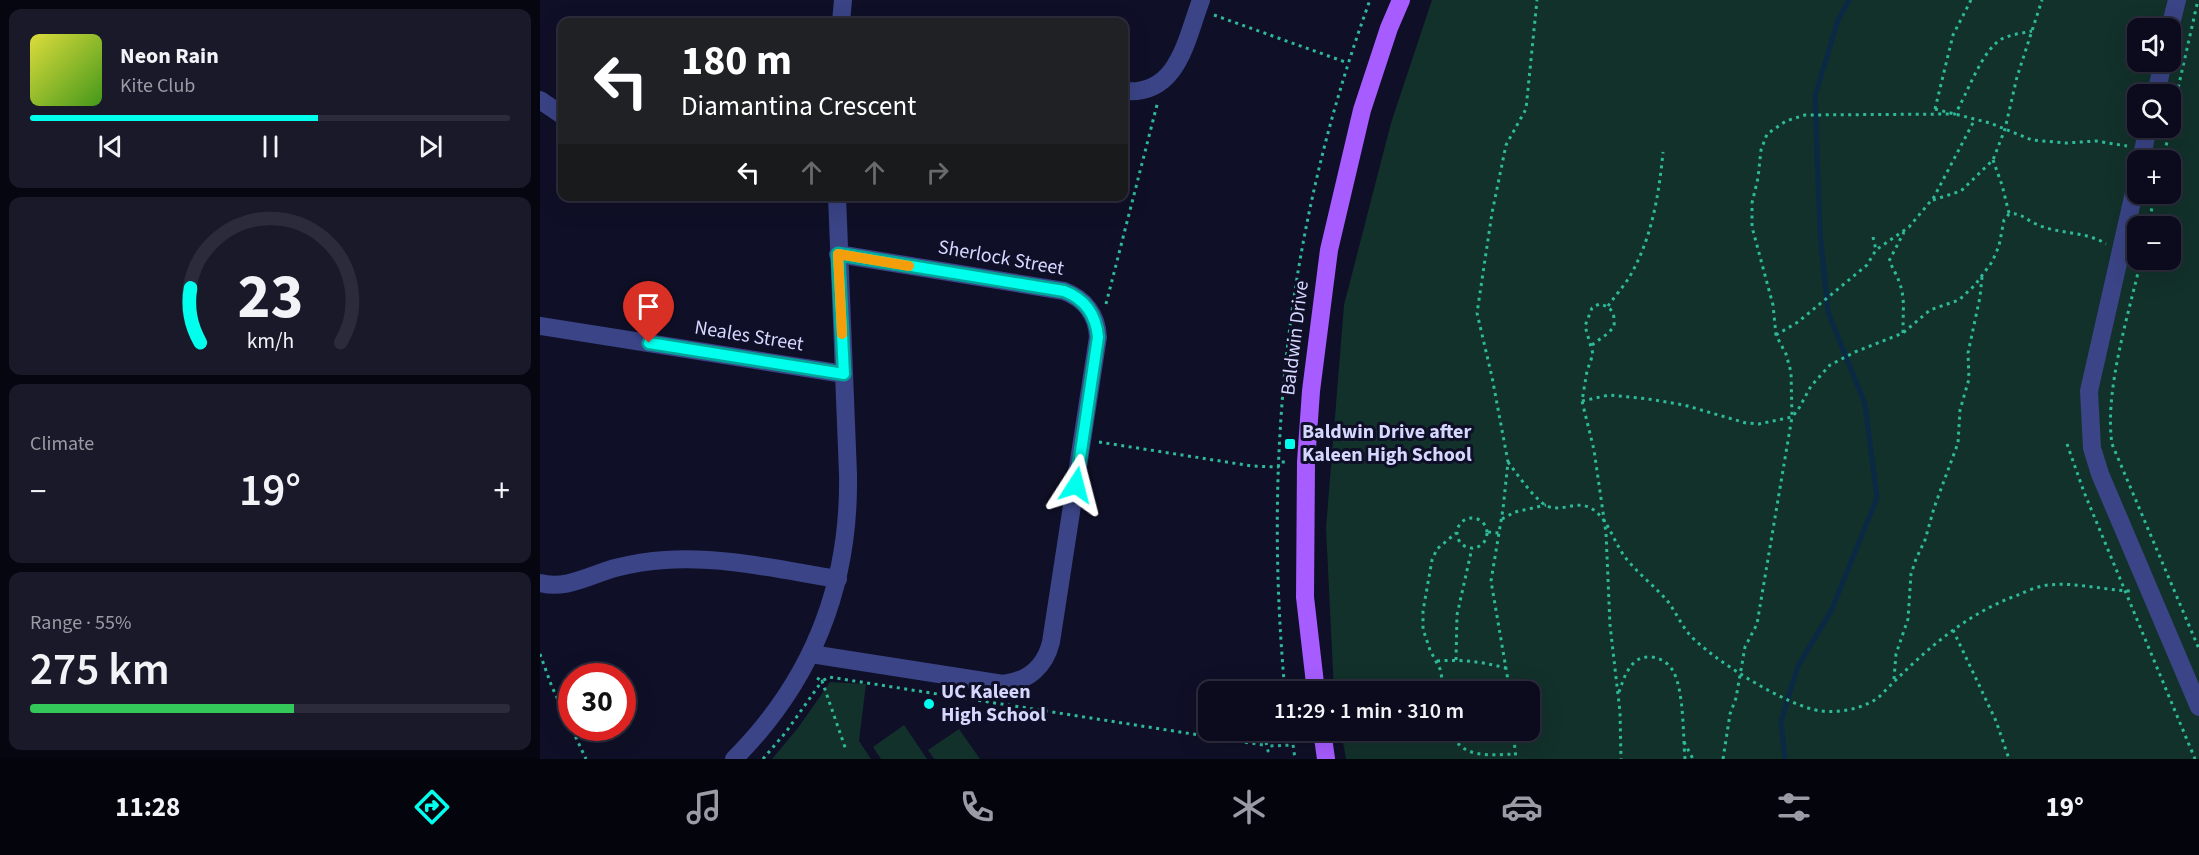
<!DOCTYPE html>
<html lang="en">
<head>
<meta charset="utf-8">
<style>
  :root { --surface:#0b0b1d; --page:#19192a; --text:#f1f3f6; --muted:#9a9ba4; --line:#2b2b3b; --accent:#01ffed }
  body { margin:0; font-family:"Source Sans 3",sans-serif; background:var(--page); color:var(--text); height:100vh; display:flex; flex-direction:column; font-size:22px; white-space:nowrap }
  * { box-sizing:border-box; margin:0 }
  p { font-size:20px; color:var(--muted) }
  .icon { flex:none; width:33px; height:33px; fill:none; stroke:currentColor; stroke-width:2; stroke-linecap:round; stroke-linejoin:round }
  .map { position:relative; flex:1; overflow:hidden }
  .sheet { display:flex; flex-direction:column; gap:9px; padding:9px; background:#060610; width:540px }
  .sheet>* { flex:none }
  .banner { position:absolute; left:18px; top:18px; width:570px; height:183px; border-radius:12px; box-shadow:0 6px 24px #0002,0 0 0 2px var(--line); background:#202124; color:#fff; overflow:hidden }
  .tools { position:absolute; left:1587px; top:18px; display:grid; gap:12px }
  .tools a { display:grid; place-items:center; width:54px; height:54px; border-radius:12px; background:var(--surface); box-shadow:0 6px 24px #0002,0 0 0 2px var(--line); font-size:30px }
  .speed { position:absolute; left:18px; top:663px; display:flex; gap:12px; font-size:30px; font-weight:700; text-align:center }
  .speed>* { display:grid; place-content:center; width:78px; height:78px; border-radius:50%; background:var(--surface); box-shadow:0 6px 24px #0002,0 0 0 2px var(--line); line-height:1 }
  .speed .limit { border:9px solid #d22; background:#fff; color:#111 }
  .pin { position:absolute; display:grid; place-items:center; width:51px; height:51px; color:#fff; margin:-62px -26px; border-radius:50% 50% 50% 0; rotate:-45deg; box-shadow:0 0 6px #0007 }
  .pin .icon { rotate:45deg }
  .me { position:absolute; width:66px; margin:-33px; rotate:9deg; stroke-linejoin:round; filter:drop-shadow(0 0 4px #0008) }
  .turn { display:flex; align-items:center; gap:21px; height:126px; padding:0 24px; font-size:27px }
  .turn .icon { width:78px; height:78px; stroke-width:2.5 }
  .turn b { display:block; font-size:42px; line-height:51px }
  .lanes { display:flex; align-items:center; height:57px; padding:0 24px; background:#0003; justify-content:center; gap:30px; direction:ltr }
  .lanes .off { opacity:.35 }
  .big { font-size:45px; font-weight:600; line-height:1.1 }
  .sheet .widget { flex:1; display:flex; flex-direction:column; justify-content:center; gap:9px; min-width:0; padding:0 21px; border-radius:12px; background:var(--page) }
  .sheet .dial { align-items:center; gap:0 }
  .dial svg { height:156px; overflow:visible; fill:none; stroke:var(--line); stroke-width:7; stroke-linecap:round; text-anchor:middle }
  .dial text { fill:var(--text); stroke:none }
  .song { display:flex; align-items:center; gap:18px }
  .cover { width:72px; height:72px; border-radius:9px; background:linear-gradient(135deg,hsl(60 70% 55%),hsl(100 70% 35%)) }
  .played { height:6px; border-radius:3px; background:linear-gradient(90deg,var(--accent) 60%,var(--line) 60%) }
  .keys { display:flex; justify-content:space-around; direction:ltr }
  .heat { display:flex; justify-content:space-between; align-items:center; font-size:33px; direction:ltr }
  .charge { height:9px; border-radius:4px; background:linear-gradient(90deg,#34c759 55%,var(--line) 0) }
  .trip { position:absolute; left:658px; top:681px; width:342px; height:60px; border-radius:12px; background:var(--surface); box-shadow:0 6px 24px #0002,0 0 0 2px var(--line); font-weight:600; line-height:60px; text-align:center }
  .dock { display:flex; height:96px; justify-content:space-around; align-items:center; background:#04040c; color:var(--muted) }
  .dock .icon { width:42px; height:42px }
  .dock .active { color:var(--accent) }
  .dock b { font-size:27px; color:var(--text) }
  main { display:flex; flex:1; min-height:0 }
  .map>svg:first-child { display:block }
  .green { fill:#12312a; fill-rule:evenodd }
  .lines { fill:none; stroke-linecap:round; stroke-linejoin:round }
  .stream { stroke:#0a2945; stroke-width:5 }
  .path { stroke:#2eb999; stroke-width:3; stroke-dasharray:3 4.5; stroke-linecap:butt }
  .minor { stroke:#3a4486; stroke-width:18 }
  .major { stroke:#a65cff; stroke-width:18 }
  .route-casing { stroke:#01a69a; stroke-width:15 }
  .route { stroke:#01ffed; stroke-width:10 }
  .slow { stroke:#f59e0b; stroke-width:10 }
  .poi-dot { fill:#01ffed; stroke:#0f0f27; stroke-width:2 }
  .labels { text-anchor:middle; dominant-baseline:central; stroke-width:6; stroke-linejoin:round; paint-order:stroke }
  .street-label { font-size:20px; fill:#d5d7ff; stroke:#0f0f27 }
  .poi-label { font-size:20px; font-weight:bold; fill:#d5d7ff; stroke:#0f0f27; text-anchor:start }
</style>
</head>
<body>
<main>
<section class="sheet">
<div class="widget">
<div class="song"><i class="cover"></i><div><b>Neon Rain</b><p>Kite Club</p></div></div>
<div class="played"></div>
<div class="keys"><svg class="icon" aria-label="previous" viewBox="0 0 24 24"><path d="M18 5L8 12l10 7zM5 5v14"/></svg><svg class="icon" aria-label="pause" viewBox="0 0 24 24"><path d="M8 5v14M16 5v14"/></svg><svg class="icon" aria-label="next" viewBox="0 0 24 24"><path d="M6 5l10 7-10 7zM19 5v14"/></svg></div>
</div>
<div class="widget dial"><svg viewBox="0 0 100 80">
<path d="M14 69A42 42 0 1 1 86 69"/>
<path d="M14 69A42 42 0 0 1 9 41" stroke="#01ffed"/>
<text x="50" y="56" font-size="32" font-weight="700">23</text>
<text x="50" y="72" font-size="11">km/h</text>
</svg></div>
<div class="widget"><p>Climate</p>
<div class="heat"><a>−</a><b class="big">19°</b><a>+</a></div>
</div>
<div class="widget"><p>Range · 55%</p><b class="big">275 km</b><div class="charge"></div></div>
</section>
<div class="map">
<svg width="1659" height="759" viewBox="0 0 1659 759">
  <rect width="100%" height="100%" fill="#0f0f27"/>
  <!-- green -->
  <g class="green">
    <path d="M892,0H1659V759H806L801,731L990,730V692H794L786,528L804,305L851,123ZM1598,28H1630V62H1598ZM1598,94H1630V128H1598ZM1598,160H1630V194H1598ZM1598,226H1630V260H1598Z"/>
    <polygon points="290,682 326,684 319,741 331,759 232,759 258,728"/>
    <polygon points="364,725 387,759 341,759 333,747"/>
    <polygon points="419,729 440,759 394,759 388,750"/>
  </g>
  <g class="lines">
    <!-- stream -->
    <polyline class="stream" points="1245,759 1241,721 1258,666 1291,611 1337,498 1325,404 1288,312 1280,232 1275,96 1298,20 1309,0"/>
    <!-- path -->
    <g class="path">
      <polyline points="674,15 808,63"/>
      <polyline points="1395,109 1450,123 1492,140 1526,143 1556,141 1587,146"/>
      <polyline points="1395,109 1413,35 1431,0"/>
      <polyline points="1630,124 1658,0"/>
      <polyline points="1453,160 1462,185 1469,213"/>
      <polyline points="1623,160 1630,128"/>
      <polyline points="1393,200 1421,191 1453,160 1465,129 1477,77 1502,0"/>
      <polyline points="1608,226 1615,194"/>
      <polyline points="1333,237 1336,250"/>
      <path d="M1601,260C1589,313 1564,391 1572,444L1659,649"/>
      <polyline points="566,304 618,101"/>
      <path d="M1068,306C1075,296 1084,286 1090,276C1112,238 1119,194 1123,152"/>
      <path d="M1363,333C1363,298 1367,293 1349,261L1364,232"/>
      <polyline points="1236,335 1258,322 1327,265 1336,250 1369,227 1394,197 1435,119"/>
      <path d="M1052,345L1067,334L1074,327C1075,314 1073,307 1059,304L1052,308L1045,326L1053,354L1047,371L1042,401L1054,450L1066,533L1070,625L1080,712L1081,759"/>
      <path d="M1042,401L1069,395L1108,399L1144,405L1206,423L1219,424L1252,417L1258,410L1271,386L1290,365L1315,352L1363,333L1390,310L1419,300L1435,285L1452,262L1459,246L1464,220L1469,214C1480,212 1485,219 1494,223C1517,235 1544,230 1566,244"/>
      <polyline points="559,442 712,466 738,467 741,462 749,462"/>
      <polyline points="1527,444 1544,492 1655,759"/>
      <path d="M968,462C977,474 995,500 1007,506C1027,514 1042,493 1062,518C1071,529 1076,545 1085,557C1098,574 1116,587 1129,603C1136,613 1141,624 1149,634C1171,659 1248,707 1281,711C1301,713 1321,709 1338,698C1379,656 1422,615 1478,595C1487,591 1498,586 1508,585C1536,582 1563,590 1591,591"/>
      <circle cx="932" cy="533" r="15"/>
      <polyline points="962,519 975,512 1006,505"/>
      <polyline points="948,532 959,533"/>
      <polyline points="1413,630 1456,721 1469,759"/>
      <polyline points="0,654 12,687 46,759"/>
      <polyline points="916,660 917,615 932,548"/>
      <path d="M897,661C921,659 943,662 966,668"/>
      <polyline points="277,678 282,681 289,677 723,745 726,742 728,751 730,746 753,745"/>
      <polyline points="1354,679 1356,654 1368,619 1371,574 1376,559 1385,540 1394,508 1418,443 1420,410 1429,379 1428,353 1440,297 1442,277"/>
      <path d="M745,692C723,452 747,227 830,0"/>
      <polyline points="905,692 900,669 890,650 883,629 883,611 892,560 897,549 916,533"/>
      <polyline points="970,692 951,581 963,509 968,462 952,377 937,313 952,213 966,145 986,109 997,0"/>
      <path d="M1079,692C1084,678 1090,656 1110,657C1119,657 1129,663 1133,671C1144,690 1143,736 1145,759"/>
      <polyline points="751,730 755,759"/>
      <path d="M911,730C919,759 949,755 975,754"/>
      <polyline points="973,730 976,759"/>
      <polyline points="1144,742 1153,759"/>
      <polyline points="223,759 246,732 282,681 306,750"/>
      <path d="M1183,759L1190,714L1196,698L1205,647L1217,624L1252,417L1251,372L1246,354L1236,335L1233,305L1212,227V203L1218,178L1221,150L1227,134L1246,121L1265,115L1415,114C1427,95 1443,46 1464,38C1473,34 1483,33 1492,31"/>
    </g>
    <!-- minor -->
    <g class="minor">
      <polyline points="301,22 303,0"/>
      <polyline points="1630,28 1637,0"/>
      <path d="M584,91C638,96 646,40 661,0"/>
      <polyline points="1616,94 1623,62"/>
      <polyline points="0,100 22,115"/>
      <polyline points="1601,160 1608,128"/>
      <polyline points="1598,175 1549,391 1552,448 1560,474 1659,707"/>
      <polyline points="0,326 304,374"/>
      <path d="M0,583C26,590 50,575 75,568C91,564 108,561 125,560C183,556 241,570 298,579"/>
      <path d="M271,654L463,684C488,681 505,667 511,642L558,337C557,315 545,299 524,291L298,254"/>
      <path d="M194,759C273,680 310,585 308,474L297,196"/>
    </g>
    <!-- major -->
    <g class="major">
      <polyline points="776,692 765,597 766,462 771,391 789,250 822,110 849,28 861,0"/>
      <polyline points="782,730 786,759"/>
    </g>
  </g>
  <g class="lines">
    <defs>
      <path id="route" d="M109,343L304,374L298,254L524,291C545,299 556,315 558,337L536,485"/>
    </defs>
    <!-- route casing -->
    <use href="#route" class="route-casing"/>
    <!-- route -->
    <use href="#route" class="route"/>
    <!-- slow -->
    <polyline class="slow" points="302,334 298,254 369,266"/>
  </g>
  <!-- markers -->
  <g class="poi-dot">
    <rect x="744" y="438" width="12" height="12" rx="3"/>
    <circle cx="389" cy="704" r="6"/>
  </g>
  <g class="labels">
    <!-- street labels -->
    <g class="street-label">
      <text transform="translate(461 258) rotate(10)">Sherlock Street</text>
      <text transform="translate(209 336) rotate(9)">Neales Street</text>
      <text transform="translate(755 338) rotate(-83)">Baldwin Drive</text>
    </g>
    <!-- poi labels -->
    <g class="poi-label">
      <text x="762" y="432">Baldwin Drive after<tspan x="762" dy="23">Kaleen High School</tspan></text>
      <text x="401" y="692">UC Kaleen<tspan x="401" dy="23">High School</tspan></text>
    </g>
  </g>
</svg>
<div class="tools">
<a><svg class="icon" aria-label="sound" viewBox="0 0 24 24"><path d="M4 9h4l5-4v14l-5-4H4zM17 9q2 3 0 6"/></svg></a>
<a><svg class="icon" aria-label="search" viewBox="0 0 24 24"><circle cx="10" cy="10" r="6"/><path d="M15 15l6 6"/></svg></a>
<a>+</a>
<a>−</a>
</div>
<div class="speed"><div class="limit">30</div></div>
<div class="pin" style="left:109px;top:343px;background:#d93025"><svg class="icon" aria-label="arrive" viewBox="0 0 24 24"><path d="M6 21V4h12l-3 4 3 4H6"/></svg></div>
<svg class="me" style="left:536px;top:485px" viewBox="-20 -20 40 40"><path d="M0-17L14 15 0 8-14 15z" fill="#01ffed" stroke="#fff" stroke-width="4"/></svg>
<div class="trip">11:29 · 1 min · 310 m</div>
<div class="banner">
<div class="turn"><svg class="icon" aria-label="left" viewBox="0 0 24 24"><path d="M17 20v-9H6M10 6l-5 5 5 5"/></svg><div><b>180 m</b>Diamantina Crescent</div></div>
<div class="lanes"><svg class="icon" aria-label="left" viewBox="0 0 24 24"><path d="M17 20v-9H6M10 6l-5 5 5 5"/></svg><svg class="icon off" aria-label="ahead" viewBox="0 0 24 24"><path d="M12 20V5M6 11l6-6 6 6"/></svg><svg class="icon off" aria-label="ahead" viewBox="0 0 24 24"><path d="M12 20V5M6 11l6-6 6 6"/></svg><svg class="icon off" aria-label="right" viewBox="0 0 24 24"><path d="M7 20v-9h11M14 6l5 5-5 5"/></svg></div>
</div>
</div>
</main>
<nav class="dock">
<b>11:28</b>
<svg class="icon active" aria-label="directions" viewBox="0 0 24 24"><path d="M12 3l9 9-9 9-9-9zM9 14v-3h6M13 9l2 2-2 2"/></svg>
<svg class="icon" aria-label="music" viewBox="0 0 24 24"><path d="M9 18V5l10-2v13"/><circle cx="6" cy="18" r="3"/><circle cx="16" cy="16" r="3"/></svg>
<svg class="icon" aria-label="phone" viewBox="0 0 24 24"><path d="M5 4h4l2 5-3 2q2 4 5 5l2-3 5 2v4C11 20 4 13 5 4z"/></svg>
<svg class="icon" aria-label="climate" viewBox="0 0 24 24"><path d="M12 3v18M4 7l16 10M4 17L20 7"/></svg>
<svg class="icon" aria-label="car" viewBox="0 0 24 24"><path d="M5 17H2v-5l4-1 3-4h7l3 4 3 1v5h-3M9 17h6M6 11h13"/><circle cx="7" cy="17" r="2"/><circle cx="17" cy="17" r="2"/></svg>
<svg class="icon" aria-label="filters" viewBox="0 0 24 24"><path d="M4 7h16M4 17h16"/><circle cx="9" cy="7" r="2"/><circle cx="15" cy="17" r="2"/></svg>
<b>19°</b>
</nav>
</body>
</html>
